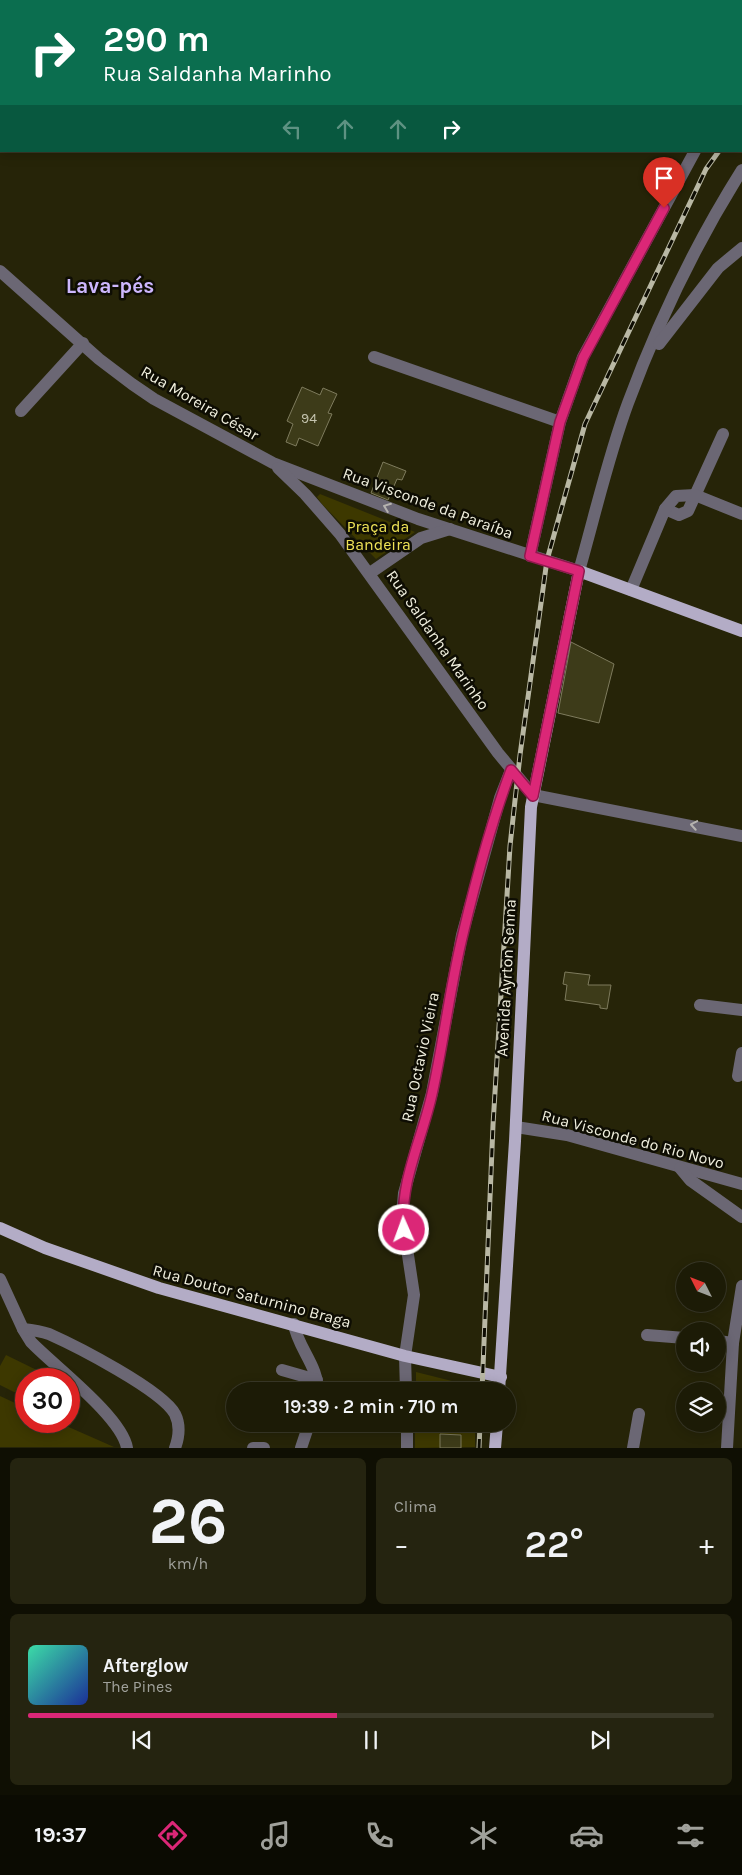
<!DOCTYPE html>
<html lang="pt">
<head>
<meta charset="utf-8">
<style>
  :root { --surface:#1c1b06; --page:#252410; --text:#f1f3f6; --muted:#a0a19b; --line:#3a3928; --accent:#db2777 }
  body { margin:0; font-family:Karla,sans-serif; background:var(--page); color:var(--text); height:100vh; display:flex; flex-direction:column; font-size:19px; white-space:nowrap }
  * { box-sizing:border-box; margin:0 }
  p { font-size:16px; color:var(--muted) }
  .icon { flex:none; width:28px; height:28px; fill:none; stroke:currentColor; stroke-width:2; stroke-linecap:round; stroke-linejoin:round }
  .map { position:relative; height:1448px; overflow:hidden }
  .sheet { display:flex; flex-direction:column; gap:10px; padding:10px; background:#0f0f03; flex:1 }
  .sheet>* { flex:none }
  .guide { position:absolute; left:0px; top:0px; width:742px; height:152px; box-shadow:0 2px 12px #0003,0 0 0 1px var(--line); background:#0b6e4f; color:#fff; overflow:hidden }
  .needle { width:32px; rotate:312deg }
  .buttons { position:absolute; left:676px; top:1262px; display:grid; gap:10px }
  .buttons a { display:grid; place-items:center; width:50px; height:50px; border-radius:50%; background:var(--surface); box-shadow:0 2px 12px #0003,0 0 0 1px var(--line); font-size:25px }
  .speed { position:absolute; left:15px; top:1368px; display:flex; gap:10px; font-size:25px; font-weight:700; text-align:center }
  .speed>* { display:grid; place-content:center; width:65px; height:65px; border-radius:50%; background:var(--surface); box-shadow:0 2px 12px #0003,0 0 0 1px var(--line); line-height:1 }
  .speed .limit { border:8px solid #d22; background:#fff; color:#111 }
  .pin { position:absolute; display:grid; place-items:center; width:42px; height:42px; color:#fff; margin:-51px -21px; border-radius:50% 50% 50% 0; rotate:-45deg; box-shadow:0 0 5px #0007 }
  .pin .icon { rotate:45deg }
  .me { position:absolute; width:55px; margin:-28px; rotate:358deg; stroke-linejoin:round; filter:drop-shadow(0 0 4px #0008) }
  .turn { display:flex; align-items:center; gap:18px; height:105px; padding:0 20px; font-size:22px }
  .turn .icon { width:65px; height:65px; stroke-width:2.5 }
  .turn b { display:block; font-size:35px; line-height:42px }
  .lanes { display:flex; align-items:center; height:48px; padding:0 20px; background:#0003; justify-content:center; gap:25px; direction:ltr }
  .lanes .off { opacity:.35 }
  .big { font-size:38px; font-weight:600; line-height:1.1 }
  .sheet .card { flex:1; display:flex; flex-direction:column; justify-content:center; gap:8px; min-width:0; padding:0 18px; border-radius:8px; background:var(--page) }
  .sheet .dial { align-items:center; gap:0 }
  .dial b { font-size:65px; line-height:1 }
  .song { display:flex; align-items:center; gap:15px }
  .cover { width:60px; height:60px; border-radius:8px; background:linear-gradient(135deg,hsl(160 70% 55%),hsl(230 70% 35%)) }
  .played { height:5px; border-radius:2px; background:linear-gradient(90deg,var(--accent) 45%,var(--line) 45%) }
  .keys { display:flex; justify-content:space-around; direction:ltr }
  .heat { display:flex; justify-content:space-between; align-items:center; font-size:28px; direction:ltr }
  .sheet .tiles { flex:1; display:grid; gap:10px; grid-template-columns:1fr 1fr }
  .card:last-child { grid-column:span 2 }
  .trip { position:absolute; left:226px; top:1382px; width:290px; height:50px; border-radius:25px; background:var(--surface); box-shadow:0 2px 12px #0003,0 0 0 1px var(--line); font-weight:600; line-height:50px; text-align:center }
  .tabs { display:flex; height:80px; justify-content:space-around; align-items:center; background:#0b0b02; color:var(--muted) }
  .tabs .icon { width:35px; height:35px }
  .tabs .selected { color:var(--accent) }
  .tabs b { font-size:22px; color:var(--text) }
  .map>svg:first-child { display:block }
  .green { fill:#3d3800 }
  .building { fill:#3d3b19; stroke:#7e7b5d }
  .lines { fill:none; stroke-linecap:round; stroke-linejoin:round }
  .minor { stroke:#6b6774; stroke-width:12 }
  .major { stroke:#b3acc6; stroke-width:12 }
  .rail-casing { stroke:#b9b8a4; stroke-width:5 }
  .rail { stroke:#0e0d03; stroke-width:3; stroke-dasharray:9; stroke-linecap:butt }
  .oneway { stroke:#b5b2af }
  .route-casing { stroke:#8e194d; stroke-width:12 }
  .route { stroke:#db2777; stroke-width:9 }
  .labels { text-anchor:middle; dominant-baseline:central; stroke-width:5; stroke-linejoin:round; paint-order:stroke }
  .number-label { font-size:14px; fill:#c4c3ae }
  .street-label { font-size:16px; fill:#f1f0df; stroke:#0e0d03 }
  .park-label { font-size:16px; fill:#efe357; stroke:#0e0d03 }
  .district-label { font-size:21px; font-weight:bold; fill:#cdb7fd; stroke:#0e0d03 }
</style>
</head>
<body>
<div class="map">
<svg width="742" height="1448" viewBox="0 0 742 1448">
  <rect width="100%" height="100%" fill="#262408"/>
  <!-- green -->
  <g class="green">
    <polygon points="320,494 415,532 376,559 322,504 317,497"/>
    <polygon points="6,1355 51,1377 49,1379 26,1379 26,1398 0,1385 0,1366"/>
    <polygon points="416,1372 476,1387 476,1391 416,1391"/>
    <polygon points="0,1396 26,1408 26,1421 55,1421 114,1447 0,1447"/>
    <polygon points="415,1424 475,1424 475,1447 415,1448"/>
  </g>
  <!-- building -->
  <g class="building">
    <polygon points="302,387 320,395 323,388 337,394 328,413 332,414 318,446 299,438 296,446 286,442 293,424 287,421"/>
    <polygon points="383,462 406,471 402,480 397,479 388,500 371,493"/>
    <polygon points="571,642 614,664 599,723 558,713"/>
    <polygon points="565,972 590,975 588,985 611,985 607,1009 600,1008 600,1005 565,1000 567,985 563,984"/>
    <polygon points="440,1434 461,1435 461,1448 440,1448"/>
  </g>
  <g class="lines">
    <!-- minor -->
    <g class="minor">
      <polyline points="691,0 693,1"/>
      <polyline points="741,43 742,44"/>
      <polyline points="741,81 742,80"/>
      <path d="M0,271L99,359L132,384L154,399L273,463L418,519L579,571C595,515 608,457 628,403C658,322 696,243 742,170"/>
      <polyline points="659,344 718,268 742,248"/>
      <polyline points="374,357 560,422"/>
      <polyline points="21,411 83,343"/>
      <polyline points="278,468 305,494 340,534 498,753 533,795 742,836"/>
      <polyline points="665,509 679,515 688,511 723,434"/>
      <polyline points="530,556 560,422 583,357 695,151"/>
      <polyline points="370,573 421,538 450,529"/>
      <polyline points="631,590 665,509 676,496 695,495 742,514"/>
      <polyline points="700,1005 742,1010"/>
      <polyline points="738,1076 742,1053"/>
      <polyline points="516,1127 567,1135 742,1184"/>
      <polyline points="680,1168 690,1180 742,1217"/>
      <path d="M0,1279L23,1329L31,1342C54,1366 122,1417 127,1448"/>
      <path d="M294,1324C297,1347 320,1368 317,1391"/>
      <path d="M23,1329C32,1330 40,1331 49,1334C76,1346 162,1390 175,1414C180,1424 179,1437 175,1448"/>
      <polyline points="647,1335 685,1338"/>
      <polyline points="718,1341 733,1343"/>
      <polyline points="282,1370 317,1380"/>
      <polyline points="406,1391 405,1356 414,1295 402,1215 404,1193 432,1093 462,935 500,798 511,770"/>
      <polyline points="407,1424 407,1448"/>
      <polyline points="253,1448 264,1448"/>
      <polyline points="301,1448 309,1424"/>
      <polyline points="633,1448 639,1414"/>
      <polyline points="727,1448 733,1343 742,1286"/>
    </g>
    <!-- major -->
    <g class="major">
      <polyline points="0,1228 45,1248 159,1288 405,1356 501,1377"/>
      <polyline points="499,1391 515,1141 531,807 579,571 742,631"/>
      <polyline points="495,1448 497,1424"/>
    </g>
    <defs>
      <g id="rail">
        <polyline points="741,120 742,119"/>
        <polyline points="482,1391 493,1125 510,846 520,755 547,560 585,424 706,169 719,151"/>
        <polyline points="479,1448 480,1424"/>
      </g>
    </defs>
    <!-- rail casing -->
    <use href="#rail" class="rail-casing"/>
    <!-- rail -->
    <use href="#rail" class="rail"/>
  </g>
  <!-- one-way arrows -->
  <defs><path id="oneway-chevron" d="M-2-3.5L2.5 0L-2 3.5" fill="none" stroke-width="1.6" stroke-linecap="round" stroke-linejoin="round" transform="scale(1.25)"/></defs>
  <g class="oneway">
    <use href="#oneway-chevron" transform="translate(387 507) rotate(-159)"/>
    <use href="#oneway-chevron" transform="translate(694 825) rotate(-170)"/>
  </g>
  <g class="lines">
    <defs>
      <path id="route" d="M404,1230C399,1182 422,1140 432,1094C444,1041 450,986 463,934C476,879 491,823 511,770L533,796L579,571L530,556L560,422L583,358L664,208"/>
    </defs>
    <!-- route casing -->
    <use href="#route" class="route-casing"/>
    <!-- route -->
    <use href="#route" class="route"/>
  </g>
  <g class="labels">
    <!-- number labels -->
    <g class="number-label">
      <text x="309" y="418">94</text>
    </g>
    <!-- street labels -->
    <g class="street-label">
      <text transform="translate(200 403) rotate(30)">Rua Moreira César</text>
      <text transform="translate(428 503) rotate(20)">Rua Visconde da Paraíba</text>
      <text transform="translate(438 640) rotate(55)">Rua Saldanha Marinho</text>
      <text transform="translate(506 978) rotate(-87)">Avenida Ayrton Senna</text>
      <text transform="translate(420 1057) rotate(-78)">Rua Octavio Vieira</text>
      <text transform="translate(633 1139) rotate(15)">Rua Visconde do Rio Novo</text>
      <text transform="translate(252 1296) rotate(15)">Rua Doutor Saturnino Braga</text>
    </g>
    <!-- park labels -->
    <g class="park-label">
      <text x="378" y="526">Praça da<tspan x="378" dy="18">Bandeira</tspan></text>
    </g>
    <!-- district labels -->
    <g class="district-label">
      <text x="110" y="286">Lava-pés</text>
    </g>
  </g>
</svg>
<div class="buttons">
<a><svg class="needle" viewBox="-14 -14 28 28"><path d="M0-13l5 13h-10z" fill="#e53935"/><path d="M0 13l5-13h-10z" fill="#a0a19b"/></svg></a>
<a><svg class="icon" aria-label="sound" viewBox="0 0 24 24"><path d="M4 9h4l5-4v14l-5-4H4zM17 9q2 3 0 6"/></svg></a>
<a><svg class="icon" aria-label="layers" viewBox="0 0 24 24"><path d="M12 4l9 5-9 5-9-5zM3 14l9 5 9-5"/></svg></a>
</div>
<div class="speed"><div class="limit">30</div></div>
<div class="pin" style="left:664px;top:208px;background:#d93025"><svg class="icon" aria-label="arrive" viewBox="0 0 24 24"><path d="M6 21V4h12l-3 4 3 4H6"/></svg></div>
<svg class="me" style="left:404px;top:1230px" viewBox="-20 -20 40 40"><circle r="17" fill="#db2777" stroke="#fff" stroke-width="3"/><path d="M0-11L8 9 0 5-8 9z" fill="#fff"/></svg>
<div class="trip">19:39 · 2 min · 710 m</div>
<div class="guide">
<div class="turn"><svg class="icon" aria-label="right" viewBox="0 0 24 24"><path d="M7 20v-9h11M14 6l5 5-5 5"/></svg><div><b>290 m</b>Rua Saldanha Marinho</div></div>
<div class="lanes"><svg class="icon off" aria-label="left" viewBox="0 0 24 24"><path d="M17 20v-9H6M10 6l-5 5 5 5"/></svg><svg class="icon off" aria-label="ahead" viewBox="0 0 24 24"><path d="M12 20V5M6 11l6-6 6 6"/></svg><svg class="icon off" aria-label="ahead" viewBox="0 0 24 24"><path d="M12 20V5M6 11l6-6 6 6"/></svg><svg class="icon" aria-label="right" viewBox="0 0 24 24"><path d="M7 20v-9h11M14 6l5 5-5 5"/></svg></div>
</div>
</div>
<section class="sheet">
<div class="tiles">
<div class="card dial"><b>26</b><p>km/h</p></div>
<div class="card"><p>Clima</p>
<div class="heat"><a>−</a><b class="big">22°</b><a>+</a></div>
</div>
<div class="card">
<div class="song"><i class="cover"></i><div><b>Afterglow</b><p>The Pines</p></div></div>
<div class="played"></div>
<div class="keys"><svg class="icon" aria-label="previous" viewBox="0 0 24 24"><path d="M18 5L8 12l10 7zM5 5v14"/></svg><svg class="icon" aria-label="pause" viewBox="0 0 24 24"><path d="M8 5v14M16 5v14"/></svg><svg class="icon" aria-label="next" viewBox="0 0 24 24"><path d="M6 5l10 7-10 7zM19 5v14"/></svg></div>
</div>
</div>
</section>
<nav class="tabs">
<b>19:37</b>
<svg class="icon selected" aria-label="directions" viewBox="0 0 24 24"><path d="M12 3l9 9-9 9-9-9zM9 14v-3h6M13 9l2 2-2 2"/></svg>
<svg class="icon" aria-label="music" viewBox="0 0 24 24"><path d="M9 18V5l10-2v13"/><circle cx="6" cy="18" r="3"/><circle cx="16" cy="16" r="3"/></svg>
<svg class="icon" aria-label="phone" viewBox="0 0 24 24"><path d="M5 4h4l2 5-3 2q2 4 5 5l2-3 5 2v4C11 20 4 13 5 4z"/></svg>
<svg class="icon" aria-label="climate" viewBox="0 0 24 24"><path d="M12 3v18M4 7l16 10M4 17L20 7"/></svg>
<svg class="icon" aria-label="car" viewBox="0 0 24 24"><path d="M5 17H2v-5l4-1 3-4h7l3 4 3 1v5h-3M9 17h6M6 11h13"/><circle cx="7" cy="17" r="2"/><circle cx="17" cy="17" r="2"/></svg>
<svg class="icon" aria-label="filters" viewBox="0 0 24 24"><path d="M4 7h16M4 17h16"/><circle cx="9" cy="7" r="2"/><circle cx="15" cy="17" r="2"/></svg>
</nav>
</body>
</html>
